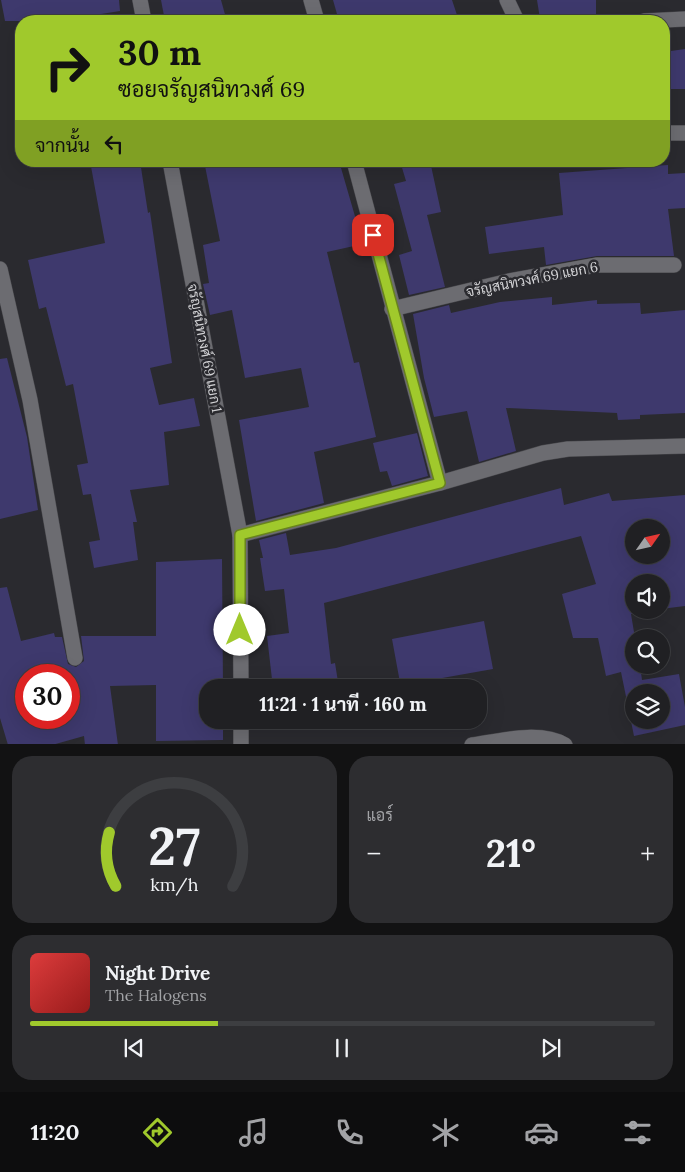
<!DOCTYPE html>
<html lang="th">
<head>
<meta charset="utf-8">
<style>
  :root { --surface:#202023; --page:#2d2d30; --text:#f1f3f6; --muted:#a2a3a6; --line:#3d3e41; --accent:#a0c92c }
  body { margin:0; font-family:Lora,Sarabun,serif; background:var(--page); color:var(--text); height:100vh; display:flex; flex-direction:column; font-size:19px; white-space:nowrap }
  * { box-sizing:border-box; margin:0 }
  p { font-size:16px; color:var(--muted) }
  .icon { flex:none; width:28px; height:28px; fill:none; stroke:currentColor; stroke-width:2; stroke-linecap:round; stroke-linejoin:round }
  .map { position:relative; height:744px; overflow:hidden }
  .details { display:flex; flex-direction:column; gap:12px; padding:12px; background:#121213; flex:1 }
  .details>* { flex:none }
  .guide { position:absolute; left:15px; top:15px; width:655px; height:152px; border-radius:20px; box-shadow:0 5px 20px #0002,0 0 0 1px var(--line); background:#a0c92c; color:#111; overflow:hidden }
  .needle { width:32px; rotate:56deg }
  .fabs { position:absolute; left:625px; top:519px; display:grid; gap:10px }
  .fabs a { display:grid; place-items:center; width:45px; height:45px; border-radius:50%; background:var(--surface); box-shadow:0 5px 20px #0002,0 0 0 1px var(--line); font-size:25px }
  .speed { position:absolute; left:15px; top:664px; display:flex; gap:10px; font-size:25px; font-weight:700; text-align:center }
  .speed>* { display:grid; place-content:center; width:65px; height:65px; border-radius:50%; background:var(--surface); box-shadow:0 5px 20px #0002,0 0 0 1px var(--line); line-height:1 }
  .speed .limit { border:8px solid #d22; background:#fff; color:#111 }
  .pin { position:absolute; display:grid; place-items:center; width:42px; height:42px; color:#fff; margin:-21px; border-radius:10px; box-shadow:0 2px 8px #0006 }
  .me { position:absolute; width:55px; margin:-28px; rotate:0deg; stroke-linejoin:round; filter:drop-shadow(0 0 4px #0008) }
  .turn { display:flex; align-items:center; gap:18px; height:105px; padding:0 20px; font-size:22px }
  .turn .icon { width:65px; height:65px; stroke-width:2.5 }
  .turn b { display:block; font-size:35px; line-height:42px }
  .then { display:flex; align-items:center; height:48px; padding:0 20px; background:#0003; gap:10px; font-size:19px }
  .big { font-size:38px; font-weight:700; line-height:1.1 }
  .details .tile { flex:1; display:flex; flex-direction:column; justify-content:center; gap:8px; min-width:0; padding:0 18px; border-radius:20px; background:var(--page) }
  .details .dial { align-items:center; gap:0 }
  .dial svg { height:130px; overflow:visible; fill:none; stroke:var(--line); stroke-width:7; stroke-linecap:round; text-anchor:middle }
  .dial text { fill:var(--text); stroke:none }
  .song { display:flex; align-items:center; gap:15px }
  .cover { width:60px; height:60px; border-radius:8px; background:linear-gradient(135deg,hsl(0 70% 55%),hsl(0 70% 35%)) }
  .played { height:5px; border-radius:2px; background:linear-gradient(90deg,var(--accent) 30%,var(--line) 30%) }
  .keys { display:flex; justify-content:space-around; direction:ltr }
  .heat { display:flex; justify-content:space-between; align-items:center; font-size:28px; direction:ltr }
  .details .tiles { flex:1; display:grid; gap:12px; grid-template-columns:1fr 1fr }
  .tile:last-child { grid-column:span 2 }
  .trip { position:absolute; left:199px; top:679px; width:288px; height:50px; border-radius:20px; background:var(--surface); box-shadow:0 5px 20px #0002,0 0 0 1px var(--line); font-weight:700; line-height:50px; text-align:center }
  .menu { display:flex; height:80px; justify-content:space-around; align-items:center; background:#0d0d0e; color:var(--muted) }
  .menu .icon { width:35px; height:35px }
  .menu .on { color:var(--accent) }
  .menu b { font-size:22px; color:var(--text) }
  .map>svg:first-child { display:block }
  .building { fill:#3e396d; fill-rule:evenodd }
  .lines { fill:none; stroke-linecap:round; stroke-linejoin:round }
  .street-casing { stroke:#48484c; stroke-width:16 }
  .street { stroke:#6c6c71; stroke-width:15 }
  .route-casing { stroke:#68831d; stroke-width:12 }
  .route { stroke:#a0c92c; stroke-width:9 }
  .labels { text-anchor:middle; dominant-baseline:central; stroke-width:5; stroke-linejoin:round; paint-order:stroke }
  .street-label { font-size:14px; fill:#d1d1d4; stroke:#2a2a2f }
</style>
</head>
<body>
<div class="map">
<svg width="685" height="745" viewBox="0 0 685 745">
  <rect width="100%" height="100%" fill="#2a2a2f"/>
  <!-- building -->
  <g class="building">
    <polygon points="1,0 119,0 120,11 57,21 5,21"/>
    <polygon points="161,0 221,0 226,18 211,21 165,21"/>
    <polygon points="333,0 452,0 459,21 339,21"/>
    <polygon points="537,0 596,0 596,14 540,19"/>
    <polygon points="685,49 685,89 664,89 664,52"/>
    <polygon points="90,161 140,161 148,213 150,212 172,363 150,368 159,405 194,398 200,426 164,432 169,485 130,490 137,522 133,522 138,560 94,568 89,542 100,540 91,494 83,495 77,465 88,463 73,384 66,386 46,307 39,309 28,260 105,243"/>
    <polygon points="204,161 339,161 363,244 327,252 354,363 359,362 376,437 314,452 324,503 256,521 239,420 309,407 301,368 245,378 232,310 210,315 203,284 209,283 203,245 220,241"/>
    <polygon points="400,161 430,161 441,212 427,215 445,287 409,295 399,255 412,251 394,184 406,181"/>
    <polygon points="668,165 668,174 685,173 685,208 668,209 674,256 597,256 546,265 544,247 489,254 485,227 563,215 559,173"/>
    <polygon points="552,297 552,305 597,300 597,304 640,303 641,314 685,310 685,413 640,415 640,419 618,420 617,413 506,408 516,451 479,462 467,411 434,417 424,378 413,314 449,305 451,313 500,302"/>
    <polygon points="7,358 27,437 38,510 0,519 0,359"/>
    <polygon points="417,433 428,476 392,486 387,471 380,472 373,443"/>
    <path d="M561,488L564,505L609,493L612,501L685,495V606L661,609V582H634V610H656L631,614L635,638L634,665H640L642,680L679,674L685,707V725L634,736L621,672L606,676L598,638H573L562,594L596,584L581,536L324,603L331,664L335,663L339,688H273L267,636L289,633L284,589L265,591L260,558H263L259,540L286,533L290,555L336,548ZM634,528H661V555H634ZM634,692H661V720H634Z"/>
    <path d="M222,559L223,688H208V720H223V740L156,741V685L110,686L118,745H85L84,736L52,745H8L0,718V588L7,587L21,641L54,633L55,637H62L68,664L76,667L84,661L81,636H156V562ZM26,675H69V718H26Z"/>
    <polygon points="484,621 493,669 431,680 432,686 401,688 392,639"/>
  </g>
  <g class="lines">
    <defs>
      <g id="street">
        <polyline points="140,0 144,21"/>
        <polyline points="311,0 317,21"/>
        <polyline points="507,0 517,21"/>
        <polyline points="644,21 685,19"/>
        <polyline points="664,133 685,133"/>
        <polyline points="170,161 240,535 241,688"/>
        <polyline points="354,161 440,483"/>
        <polyline points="0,269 30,400 75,658"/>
        <polyline points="392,309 509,281 597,265 674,265"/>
        <polyline points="240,535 440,483 543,453 568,449 685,446"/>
        <polyline points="241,720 241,745"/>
        <path d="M472,745C499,741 540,730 565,745"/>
      </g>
    </defs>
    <!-- street casing -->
    <use href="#street" class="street-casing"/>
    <!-- street -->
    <use href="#street" class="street"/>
  </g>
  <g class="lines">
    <defs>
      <polyline id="route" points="240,630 240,535 440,483 373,235"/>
    </defs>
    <!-- route casing -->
    <use href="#route" class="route-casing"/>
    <!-- route -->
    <use href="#route" class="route"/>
  </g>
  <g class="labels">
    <!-- street labels -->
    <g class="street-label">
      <text transform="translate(532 279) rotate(-11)">จรัญสนิทวงศ์ 69 แยก 6</text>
      <text transform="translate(205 348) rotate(79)">จรัญสนิทวงศ์ 69 แยก 1</text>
    </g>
  </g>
</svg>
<div class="fabs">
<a><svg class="needle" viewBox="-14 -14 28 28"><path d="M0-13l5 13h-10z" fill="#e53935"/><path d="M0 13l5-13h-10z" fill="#a2a3a6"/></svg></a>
<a><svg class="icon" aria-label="sound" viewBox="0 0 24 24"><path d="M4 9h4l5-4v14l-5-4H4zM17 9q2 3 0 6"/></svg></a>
<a><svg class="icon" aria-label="search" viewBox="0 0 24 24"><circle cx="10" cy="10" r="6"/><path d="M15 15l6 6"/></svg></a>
<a><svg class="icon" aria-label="layers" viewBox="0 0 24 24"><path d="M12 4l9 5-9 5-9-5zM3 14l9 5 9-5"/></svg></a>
</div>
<div class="speed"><div class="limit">30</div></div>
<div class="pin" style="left:373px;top:235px;background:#d93025"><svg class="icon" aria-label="arrive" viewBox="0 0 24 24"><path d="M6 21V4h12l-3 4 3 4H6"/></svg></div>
<svg class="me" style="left:240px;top:630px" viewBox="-20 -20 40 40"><circle r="19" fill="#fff"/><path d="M0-13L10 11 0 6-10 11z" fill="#a0c92c"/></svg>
<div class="trip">11:21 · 1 นาที · 160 m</div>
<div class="guide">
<div class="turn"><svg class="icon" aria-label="right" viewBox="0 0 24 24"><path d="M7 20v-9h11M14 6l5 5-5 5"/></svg><div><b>30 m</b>ซอยจรัญสนิทวงศ์ 69</div></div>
<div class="then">จากนั้น<svg class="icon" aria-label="left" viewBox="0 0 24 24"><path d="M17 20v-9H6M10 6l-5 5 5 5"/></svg></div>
</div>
</div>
<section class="details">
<div class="tiles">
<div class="tile dial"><svg viewBox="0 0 100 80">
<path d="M14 69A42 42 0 1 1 86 69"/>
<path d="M14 69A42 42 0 0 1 10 36" stroke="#a0c92c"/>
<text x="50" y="56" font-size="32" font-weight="700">27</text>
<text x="50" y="72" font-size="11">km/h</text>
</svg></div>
<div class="tile"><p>แอร์</p>
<div class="heat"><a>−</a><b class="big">21°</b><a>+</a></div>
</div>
<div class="tile">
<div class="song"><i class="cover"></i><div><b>Night Drive</b><p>The Halogens</p></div></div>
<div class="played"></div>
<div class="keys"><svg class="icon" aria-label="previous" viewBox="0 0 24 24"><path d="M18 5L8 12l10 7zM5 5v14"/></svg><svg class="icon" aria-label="pause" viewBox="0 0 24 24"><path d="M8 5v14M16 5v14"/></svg><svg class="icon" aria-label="next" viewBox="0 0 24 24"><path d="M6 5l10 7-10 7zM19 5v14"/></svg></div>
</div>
</div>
</section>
<nav class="menu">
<b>11:20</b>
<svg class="icon on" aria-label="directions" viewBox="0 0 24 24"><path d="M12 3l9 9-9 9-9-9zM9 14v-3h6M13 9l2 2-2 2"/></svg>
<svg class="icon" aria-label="music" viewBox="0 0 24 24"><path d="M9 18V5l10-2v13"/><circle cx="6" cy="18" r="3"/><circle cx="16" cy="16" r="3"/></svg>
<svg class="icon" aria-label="phone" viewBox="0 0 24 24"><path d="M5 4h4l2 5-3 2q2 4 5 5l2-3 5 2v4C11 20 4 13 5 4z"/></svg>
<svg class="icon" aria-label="climate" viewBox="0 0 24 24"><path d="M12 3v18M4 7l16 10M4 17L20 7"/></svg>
<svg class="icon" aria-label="car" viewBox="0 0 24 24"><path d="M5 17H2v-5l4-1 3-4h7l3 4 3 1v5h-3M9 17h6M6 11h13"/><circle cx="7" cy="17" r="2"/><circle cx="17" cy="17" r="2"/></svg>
<svg class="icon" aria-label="filters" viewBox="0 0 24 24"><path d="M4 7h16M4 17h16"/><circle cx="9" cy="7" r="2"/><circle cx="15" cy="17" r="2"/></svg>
</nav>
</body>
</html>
